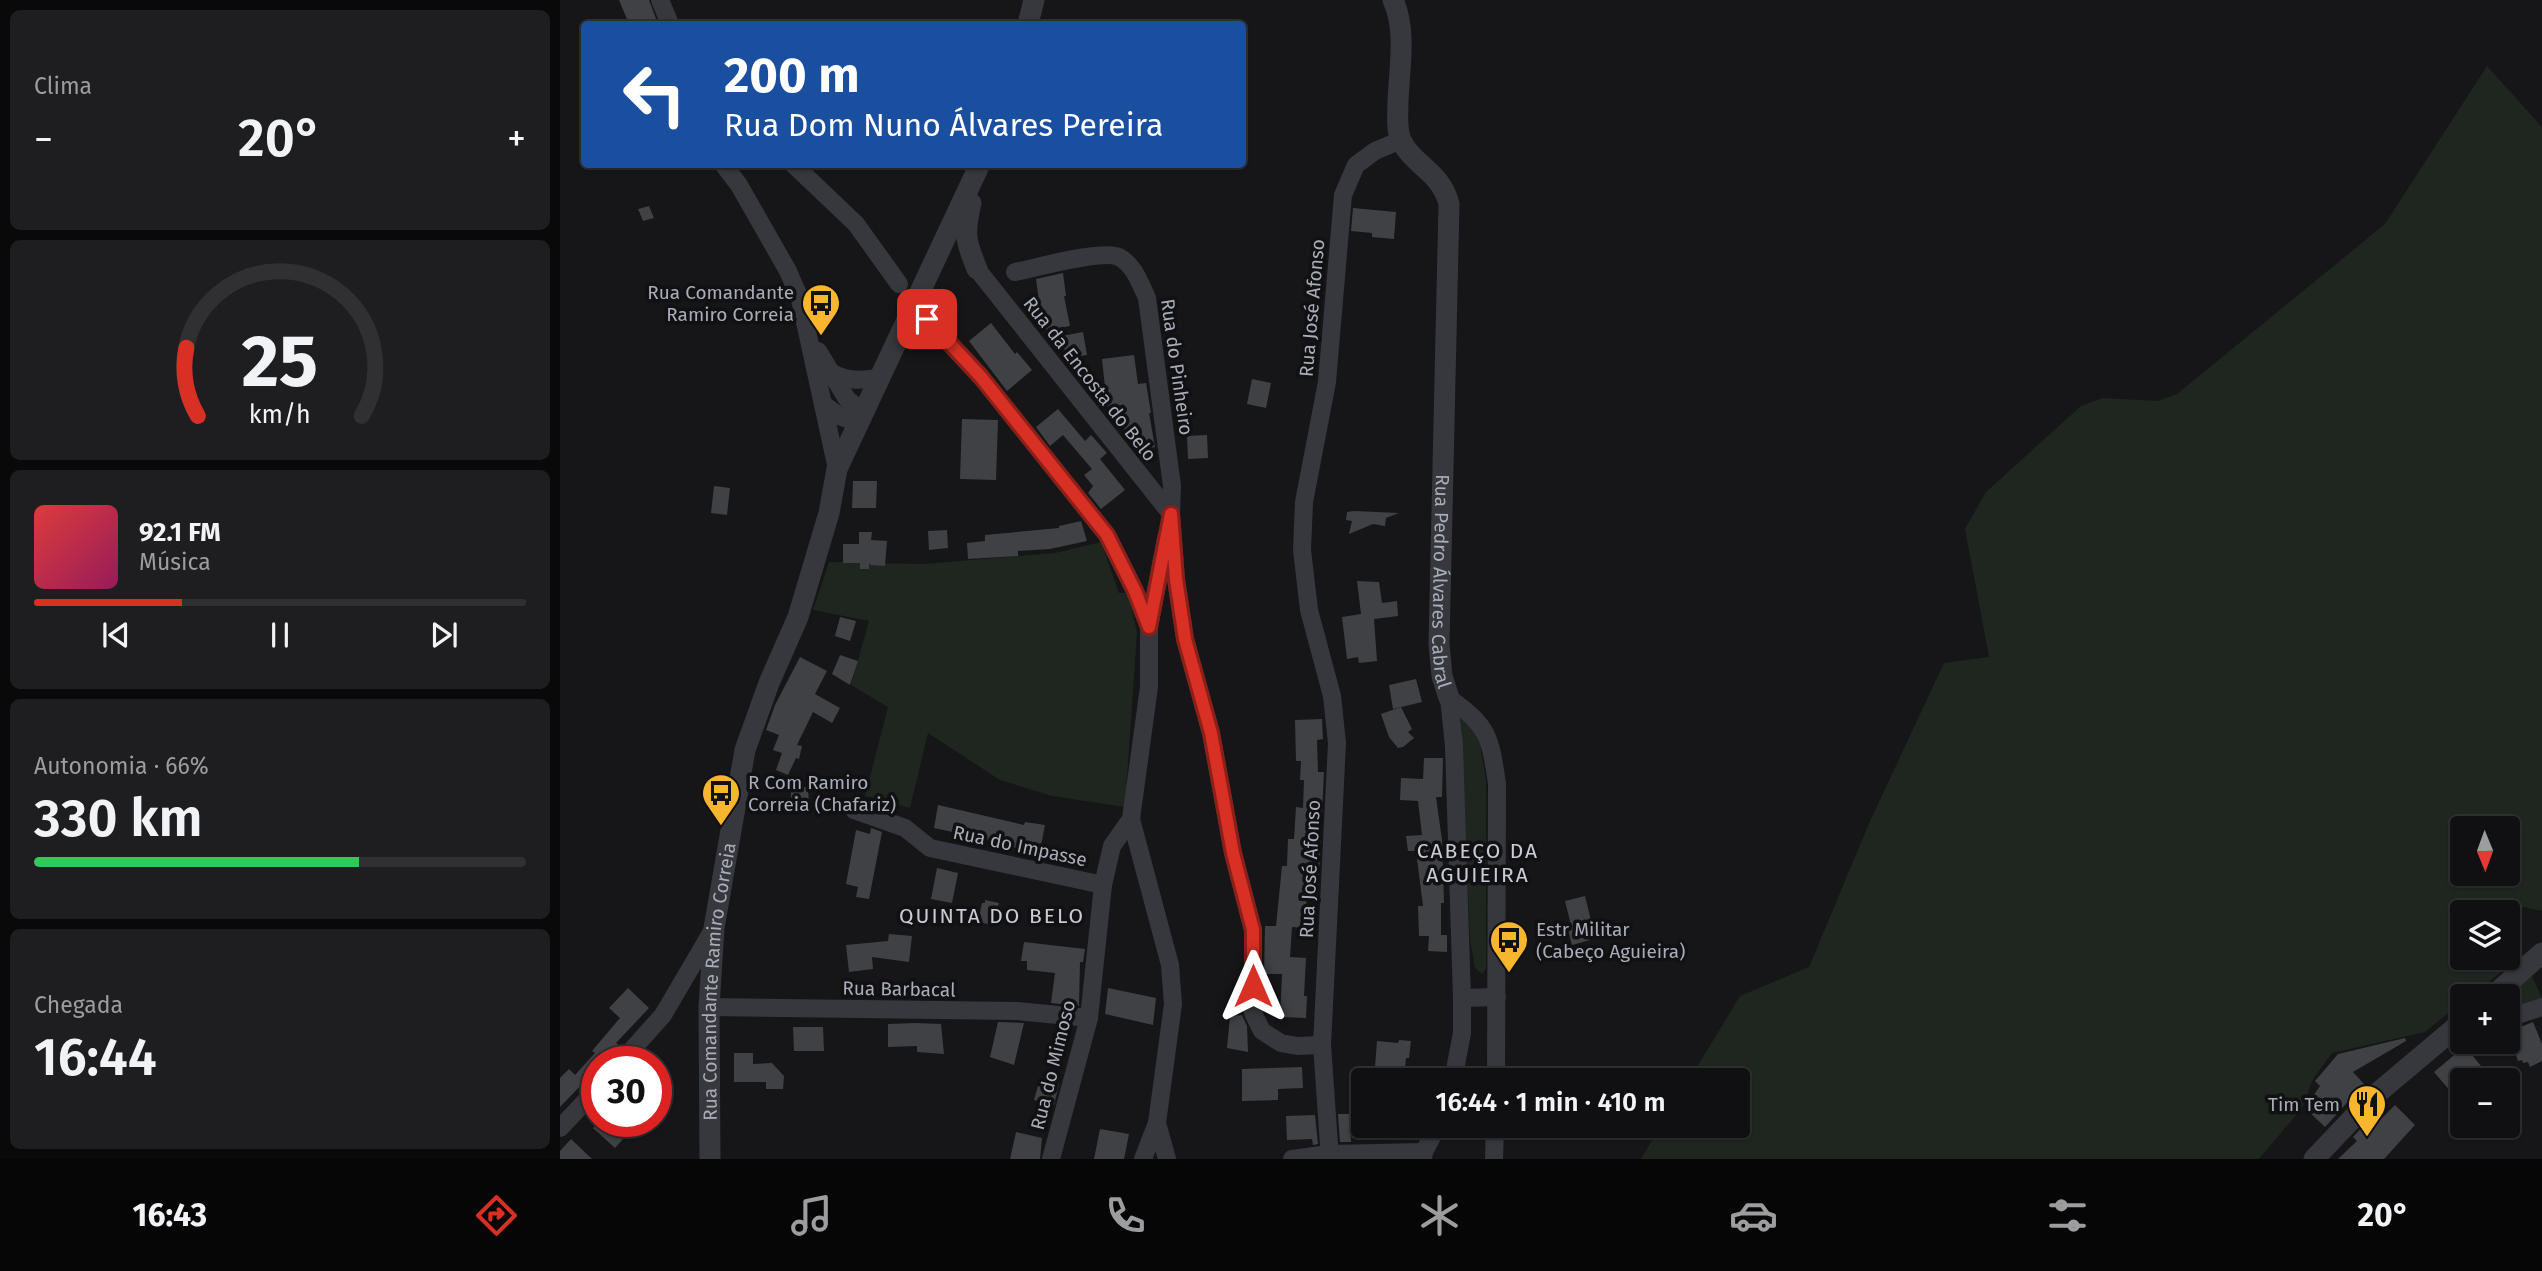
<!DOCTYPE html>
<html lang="pt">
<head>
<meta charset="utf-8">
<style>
  :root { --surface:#101012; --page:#1e1e20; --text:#f1f3f6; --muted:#9c9d9f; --line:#303032; --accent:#d93025 }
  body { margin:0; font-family:"Fira Sans",sans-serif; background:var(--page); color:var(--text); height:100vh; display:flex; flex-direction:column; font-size:26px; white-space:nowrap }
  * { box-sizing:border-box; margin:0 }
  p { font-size:23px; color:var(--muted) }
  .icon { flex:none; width:38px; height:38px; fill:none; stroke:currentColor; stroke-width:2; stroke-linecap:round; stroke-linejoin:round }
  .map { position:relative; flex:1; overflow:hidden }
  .sheet { display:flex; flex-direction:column; gap:10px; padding:10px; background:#09090a; width:560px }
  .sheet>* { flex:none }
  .hud { position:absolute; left:21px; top:21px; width:665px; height:147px; border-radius:7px; box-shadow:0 2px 5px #0004,0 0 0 2px var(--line); background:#1a4fa0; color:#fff; overflow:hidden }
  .needle { width:46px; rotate:179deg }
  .controls { position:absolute; left:1890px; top:816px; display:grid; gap:14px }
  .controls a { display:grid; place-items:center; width:70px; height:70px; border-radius:7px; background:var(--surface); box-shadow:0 2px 5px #0004,0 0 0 2px var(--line); font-size:35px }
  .speed { position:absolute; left:21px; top:1046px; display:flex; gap:14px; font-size:35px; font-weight:700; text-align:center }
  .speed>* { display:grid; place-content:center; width:91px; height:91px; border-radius:50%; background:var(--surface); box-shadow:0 2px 5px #0004,0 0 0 2px var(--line); line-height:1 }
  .speed .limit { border:10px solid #d22; background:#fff; color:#111 }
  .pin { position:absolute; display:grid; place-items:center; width:60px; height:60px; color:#fff; margin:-30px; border-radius:14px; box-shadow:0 4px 10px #0006 }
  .me { position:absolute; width:77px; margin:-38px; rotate:0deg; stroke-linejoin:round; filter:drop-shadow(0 0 5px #0008) }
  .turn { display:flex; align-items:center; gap:24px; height:147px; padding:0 28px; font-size:32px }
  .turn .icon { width:91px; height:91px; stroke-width:2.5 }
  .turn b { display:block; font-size:49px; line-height:60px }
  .big { font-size:52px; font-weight:600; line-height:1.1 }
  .sheet .tile { flex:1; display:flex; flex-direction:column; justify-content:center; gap:10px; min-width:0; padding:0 24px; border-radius:10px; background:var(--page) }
  .sheet .dial { align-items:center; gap:0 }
  .dial svg { height:182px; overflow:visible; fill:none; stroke:var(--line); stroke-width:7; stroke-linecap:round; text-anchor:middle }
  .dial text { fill:var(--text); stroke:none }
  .song { display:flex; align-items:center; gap:21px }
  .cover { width:84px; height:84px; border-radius:10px; background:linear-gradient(135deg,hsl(0 70% 55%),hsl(330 70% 35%)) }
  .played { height:7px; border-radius:4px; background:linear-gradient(90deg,var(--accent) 30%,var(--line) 30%) }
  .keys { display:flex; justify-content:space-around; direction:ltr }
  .heat { display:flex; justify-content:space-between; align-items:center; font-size:38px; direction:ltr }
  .charge { height:10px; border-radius:5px; background:linear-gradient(90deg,#34c759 66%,var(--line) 0) }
  .trip { position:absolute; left:791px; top:1068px; width:399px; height:70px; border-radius:7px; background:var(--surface); box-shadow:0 2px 5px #0004,0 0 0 2px var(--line); font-weight:600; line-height:70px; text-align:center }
  .tab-bar { display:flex; height:112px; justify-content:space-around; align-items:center; background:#060607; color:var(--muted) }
  .tab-bar .icon { width:49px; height:49px }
  .tab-bar .selected { color:var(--accent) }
  .tab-bar b { font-size:32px; color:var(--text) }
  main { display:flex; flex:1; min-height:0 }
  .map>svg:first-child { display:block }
  .green { fill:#1e261f; fill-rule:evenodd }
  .building { fill:#404145 }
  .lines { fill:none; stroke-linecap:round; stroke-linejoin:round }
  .minor { stroke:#37383d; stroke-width:18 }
  .tertiary { stroke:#37383d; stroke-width:21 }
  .route-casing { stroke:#8d1f18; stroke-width:18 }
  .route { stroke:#d93025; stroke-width:12 }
  .labels { text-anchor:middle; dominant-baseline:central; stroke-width:7; stroke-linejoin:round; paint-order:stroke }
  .poi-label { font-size:19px; fill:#a8adb8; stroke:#111113; text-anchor:end }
  .street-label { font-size:19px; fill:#a8adb8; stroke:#111113 }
  .neighbourhood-label { font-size:21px; letter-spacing:2px; fill:#c9ccd4; stroke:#111113 }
</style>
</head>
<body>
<main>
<section class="sheet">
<div class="tile"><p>Clima</p>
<div class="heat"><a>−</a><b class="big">20°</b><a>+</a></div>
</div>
<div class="tile dial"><svg viewBox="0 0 100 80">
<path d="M14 69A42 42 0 1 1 86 69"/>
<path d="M14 69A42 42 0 0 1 9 39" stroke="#d93025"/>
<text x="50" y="56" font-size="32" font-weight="700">25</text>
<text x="50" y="72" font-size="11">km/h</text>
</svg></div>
<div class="tile">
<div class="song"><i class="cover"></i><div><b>92.1 FM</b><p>Música</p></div></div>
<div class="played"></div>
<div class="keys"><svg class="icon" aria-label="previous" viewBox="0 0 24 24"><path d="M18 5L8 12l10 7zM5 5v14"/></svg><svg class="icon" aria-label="pause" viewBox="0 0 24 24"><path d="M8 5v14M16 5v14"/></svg><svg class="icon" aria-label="next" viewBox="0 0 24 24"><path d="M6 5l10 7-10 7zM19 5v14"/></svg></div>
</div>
<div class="tile"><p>Autonomia · 66%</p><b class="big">330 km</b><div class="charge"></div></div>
<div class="tile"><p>Chegada</p><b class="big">16:44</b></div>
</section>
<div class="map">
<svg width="1982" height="1159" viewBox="0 0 1982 1159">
  <rect width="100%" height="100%" fill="#161618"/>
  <!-- green -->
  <g class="green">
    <path d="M1927,66L1982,127V911L1964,907L1948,919V912H1902V957H1938L1941,972L1911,996H1902V1002L1865,1032L1772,1053L1753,1079L1742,1108L1699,1159H1081L1101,1125H1178V1080H1129L1180,996L1249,967L1310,821L1384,663L1429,657L1405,529L1426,492L1521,406L1543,398L1597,401L1617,394L1825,224ZM1902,828H1948V873H1902Z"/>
    <polygon points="541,542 559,593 568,593 577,632 565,807 492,796 440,780 368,733 350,808 305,796 328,707 291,685 309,621 253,610 269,562 364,564 495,553"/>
    <polygon points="903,718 919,738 926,780 926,969 922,974 915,968 910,939 901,720"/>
    <polygon points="1971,974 1982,998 1948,1009 1948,996"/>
  </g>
  <!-- building -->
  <g class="building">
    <polygon points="59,0 89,0 98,24 69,24"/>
    <polygon points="89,206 94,218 83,221 78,209"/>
    <polygon points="793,208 836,212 834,239 812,237 812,233 791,231"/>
    <polygon points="503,273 506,296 504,296 510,326 483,331 476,279"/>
    <polygon points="431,323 455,354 457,352 472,370 447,391 409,341"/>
    <polygon points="523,332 527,355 506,358 502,336"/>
    <polygon points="574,355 578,384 586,383 591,413 589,413 595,447 578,451 566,437 561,413 551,416 544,398 546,397 542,359"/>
    <polygon points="692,379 711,383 706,408 687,404"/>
    <polygon points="498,409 525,441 531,435 547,453 540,459 565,490 541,509 528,493 533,486 524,475 532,469 503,435 490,446 476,427"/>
    <polygon points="402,419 438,420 436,480 400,479"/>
    <polygon points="647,435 648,458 628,459 627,436"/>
    <polygon points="293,481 317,481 316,508 292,508"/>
    <polygon points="154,486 170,488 167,515 151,513"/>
    <polygon points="787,512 794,511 839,513 826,518 825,526 813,524 789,534 792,521 786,520"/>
    <polygon points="521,521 527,541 490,549 458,551 458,556 408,559 407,543 425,541 425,535 499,528 499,526"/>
    <polygon points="387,530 388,548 369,550 368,531"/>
    <polygon points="299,532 312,532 311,540 327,541 325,566 311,565 309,563 309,569 300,569 300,563 283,563 283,544 299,544"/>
    <polygon points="797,581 819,582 822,603 837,601 838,616 814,619 817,661 799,663 798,657 787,659 782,617 801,614"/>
    <polygon points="280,617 296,621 290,641 275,636"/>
    <polygon points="280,655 298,661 290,685 272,674"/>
    <polygon points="240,657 267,671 255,694 280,708 272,723 253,712 237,745 242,746 239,759 236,758 228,775 216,770 222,753 213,750 219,735 206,730 215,705"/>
    <polygon points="856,679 862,702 833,709 829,685"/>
    <polygon points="841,707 852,729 848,732 854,738 843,747 838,748 829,737 821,714"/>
    <polygon points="762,719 763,739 757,740 758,772 764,772 758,894 747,893 745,928 732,927 730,957 746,958 744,996 747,996 746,1018 720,1017 722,974 704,974 705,926 716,926 722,866 727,866 728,839 734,839 736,807 743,808 744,780 740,780 741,761 736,761 735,720"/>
    <polygon points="864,758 883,758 882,797 876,797 882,840 884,903 881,903 881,935 887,935 887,952 868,951 869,936 859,936 858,906 863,906 856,851 848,851 846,836 862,835 858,801 840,800 841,778 863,779"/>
    <polygon points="231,787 248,787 249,808 231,808"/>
    <polygon points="378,805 464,825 465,822 485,825 479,856 459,852 460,849 430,842 430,840 374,828"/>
    <polygon points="311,828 322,832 309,899 296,897 298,887 286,884 296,830 310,834"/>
    <polygon points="377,868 398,873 392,903 371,899"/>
    <polygon points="1025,896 1034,933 1028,934 1030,940 1012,945 1008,930 1012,929 1005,901"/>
    <polygon points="425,900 439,903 438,906 441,907 437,926 418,922 422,903 425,903"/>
    <polygon points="329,934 352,936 349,962 312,957 313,969 289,972 286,945 328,941"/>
    <polygon points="464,942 525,949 523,962 520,962 519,1006 491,1003 495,973 467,970 467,961 461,961"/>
    <polygon points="68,988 89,1008 56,1043 60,1046 49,1062 37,1062 37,1078 29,1081 27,1079 0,1107 0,1078 9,1069 15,1075 35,1053 32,1051 60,1018 49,1008"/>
    <polygon points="548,988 596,998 593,1025 545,1014"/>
    <polygon points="682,1015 687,1026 688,1052 667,1048 670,1016"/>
    <polygon points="438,1022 464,1023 454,1065 430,1057"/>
    <polygon points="1973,1022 1982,1044 1982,1061 1970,1067 1968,1062 1963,1063 1962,1060 1958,1061 1948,1032"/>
    <polygon points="356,1023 381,1024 384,1054 357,1052 357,1046 328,1047 328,1024"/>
    <polygon points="233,1027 263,1027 264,1051 234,1051"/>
    <polygon points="1845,1038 1846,1041 1793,1072 1804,1084 1765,1127 1745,1108 1760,1086 1755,1081 1778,1054"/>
    <polygon points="839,1040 851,1041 849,1058 846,1058 844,1080 814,1080 817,1041 838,1043"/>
    <polygon points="1905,1046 1932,1080 1902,1080 1902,1100 1894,1092 1892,1093 1874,1072"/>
    <polygon points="174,1053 193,1053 193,1064 212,1063 224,1076 223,1089 206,1089 206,1082 174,1082"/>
    <polygon points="742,1067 743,1088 718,1089 718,1100 682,1101 682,1069"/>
    <polygon points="480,1079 499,1084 494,1105 474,1100"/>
    <polygon points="1835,1105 1855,1125 1824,1159 1778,1159 1797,1141 1793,1137 1808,1121 1814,1126"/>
    <polygon points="778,1114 789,1114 791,1142 780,1142"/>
    <polygon points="755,1115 758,1144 753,1145 752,1139 727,1140 726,1116"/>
    <polygon points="39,1122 66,1122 73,1128 55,1148 33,1128"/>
    <polygon points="540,1129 569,1134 564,1159 534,1159"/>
    <polygon points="456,1132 482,1138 480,1159 450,1159"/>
    <polygon points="11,1139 32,1159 0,1159 0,1151"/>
  </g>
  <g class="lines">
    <!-- minor -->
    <g class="minor">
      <polyline points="100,0 110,24"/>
      <polyline points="163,164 179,185 228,271 240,299 277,469"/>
      <polyline points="233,164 296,224 339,284"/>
      <polyline points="417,269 611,514"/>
      <path d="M455,272C475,268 543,249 559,257C574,265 580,283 587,298L612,486L611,514L616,579L625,639L651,733L673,853L693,930V1013L702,1031L721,1043L737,1046L762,1045"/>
      <polyline points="367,319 421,377 547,535 575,591 589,627"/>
      <polyline points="258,351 287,399 304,413"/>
      <path d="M268,370C285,382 301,381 321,377"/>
      <polyline points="263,404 279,416 299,423"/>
      <polyline points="606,538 589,627 589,687 571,819 610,965 613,1004 597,1123 607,1159"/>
      <path d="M889,698C929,727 930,736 937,784L936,1080"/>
      <polyline points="889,698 894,746 902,998 902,1033 893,1080"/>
      <polyline points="294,810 345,828 370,848 543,885"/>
      <polyline points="902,998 937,997"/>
      <polyline points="149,1007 457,1011 529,1018"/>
      <polyline points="1948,1018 1982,1007"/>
      <polyline points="61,1062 103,1015 154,928"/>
      <polyline points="0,1128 37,1089"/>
      <polyline points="491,1159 529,1018 543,885 552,846 571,819"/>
      <polyline points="583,1159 597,1123"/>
      <polyline points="732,1159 769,1154 864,1152"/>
      <polyline points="770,1159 762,1045 777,743 772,696 749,610 742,550 744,502 767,382 783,195 796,165 815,151 841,140"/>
      <polyline points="863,1159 864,1152 878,1125"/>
      <polyline points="934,1159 935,1125"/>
    </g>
    <!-- tertiary -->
    <g class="tertiary">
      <path id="s1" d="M833,0C847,30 839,70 838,102C838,114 836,128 841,140C852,165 881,171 889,204L879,644L882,676L889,698"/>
      <polyline points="468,24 474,0"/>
      <path d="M411,203C404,234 405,240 417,269"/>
      <polyline points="1933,996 1982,953"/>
      <path id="s2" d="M150,1159L149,1007L154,928L185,750L209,683L238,617L269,513L277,469L420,164"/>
      <polyline points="1754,1159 1814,1096 1902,1022"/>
    </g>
  </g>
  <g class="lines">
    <defs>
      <polyline id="route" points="367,319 421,377 547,535 575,591 589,627 611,514 616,579 625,639 651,733 673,853 693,930 693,986"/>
    </defs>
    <!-- route casing -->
    <use href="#route" class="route-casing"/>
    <!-- route -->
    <use href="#route" class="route"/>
  </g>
  <!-- icons -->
  <defs>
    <symbol id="bus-pin" viewBox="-11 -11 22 30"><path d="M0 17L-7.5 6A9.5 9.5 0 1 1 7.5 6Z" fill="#f8b62e" stroke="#111113"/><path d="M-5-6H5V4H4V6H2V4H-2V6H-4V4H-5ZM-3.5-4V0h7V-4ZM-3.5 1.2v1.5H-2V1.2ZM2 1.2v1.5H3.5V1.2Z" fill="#111"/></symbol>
    <symbol id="restaurant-pin" viewBox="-11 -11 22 30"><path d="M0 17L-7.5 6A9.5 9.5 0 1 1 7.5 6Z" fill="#f8b62e" stroke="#111113"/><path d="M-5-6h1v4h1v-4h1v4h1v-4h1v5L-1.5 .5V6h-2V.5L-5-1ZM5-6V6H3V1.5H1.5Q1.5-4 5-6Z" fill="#111"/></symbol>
  </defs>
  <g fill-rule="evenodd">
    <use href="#bus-pin" x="239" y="281" width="44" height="60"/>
    <use href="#bus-pin" x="139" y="771" width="44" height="60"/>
    <use href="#bus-pin" x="927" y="918" width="44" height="60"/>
    <use href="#restaurant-pin" x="1785" y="1082" width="44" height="60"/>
  </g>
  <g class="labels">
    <!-- poi labels -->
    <g class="poi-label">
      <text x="234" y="292">Rua Comandante<tspan x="234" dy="22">Ramiro Correia</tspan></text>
      <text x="188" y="782" text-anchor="start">R Com Ramiro<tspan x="188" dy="22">Correia (Chafariz)</tspan></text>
      <text x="976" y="929" text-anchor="start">Estr Militar<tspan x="976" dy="22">(Cabeço Aguieira)</tspan></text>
      <text x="1780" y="1104">Tim Tem</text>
    </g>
    <!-- street labels -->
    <g class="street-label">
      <text transform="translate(752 308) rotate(-85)">Rua José Afonso</text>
      <text transform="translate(617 367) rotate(82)">Rua do Pinheiro</text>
      <text transform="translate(530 379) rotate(52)">Rua da Encosta do Belo</text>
      <text stroke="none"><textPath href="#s1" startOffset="600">Rua Pedro Álvares Cabral</textPath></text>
      <text transform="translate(460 846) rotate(12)">Rua do Impasse</text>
      <text transform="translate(750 869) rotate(-87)">Rua José Afonso</text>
      <text stroke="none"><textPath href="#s2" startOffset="178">Rua Comandante Ramiro Correia</textPath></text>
      <text transform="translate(339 989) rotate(1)">Rua Barbacal</text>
      <text transform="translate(493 1065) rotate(-76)">Rua do Mimoso</text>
    </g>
    <!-- neighbourhood labels -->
    <g class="neighbourhood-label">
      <text x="918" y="851">CABEÇO DA<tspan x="918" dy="24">AGUIEIRA</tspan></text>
      <text x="432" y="916">QUINTA DO BELO</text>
    </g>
  </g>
</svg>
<div class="controls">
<a><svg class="needle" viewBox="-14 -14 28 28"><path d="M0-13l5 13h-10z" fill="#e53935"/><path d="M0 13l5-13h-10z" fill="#9c9d9f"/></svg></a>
<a><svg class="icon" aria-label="layers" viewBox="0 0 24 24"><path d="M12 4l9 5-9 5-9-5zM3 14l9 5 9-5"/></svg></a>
<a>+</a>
<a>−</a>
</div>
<div class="speed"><div class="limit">30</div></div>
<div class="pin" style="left:367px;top:319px;background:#d93025"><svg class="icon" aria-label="arrive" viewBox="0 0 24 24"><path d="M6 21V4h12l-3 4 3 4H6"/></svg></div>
<svg class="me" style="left:693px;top:986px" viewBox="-20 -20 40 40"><path d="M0-17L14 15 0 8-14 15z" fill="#d93025" stroke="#fff" stroke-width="4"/></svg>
<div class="trip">16:44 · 1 min · 410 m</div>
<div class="hud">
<div class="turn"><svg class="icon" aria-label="left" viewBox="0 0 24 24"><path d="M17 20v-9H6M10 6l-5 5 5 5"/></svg><div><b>200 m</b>Rua Dom Nuno Álvares Pereira</div></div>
</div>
</div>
</main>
<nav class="tab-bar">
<b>16:43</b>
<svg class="icon selected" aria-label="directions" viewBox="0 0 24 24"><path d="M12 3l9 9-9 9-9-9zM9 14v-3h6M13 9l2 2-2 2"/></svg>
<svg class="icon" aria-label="music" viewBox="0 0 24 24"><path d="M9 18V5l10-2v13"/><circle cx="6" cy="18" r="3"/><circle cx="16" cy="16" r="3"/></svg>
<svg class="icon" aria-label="phone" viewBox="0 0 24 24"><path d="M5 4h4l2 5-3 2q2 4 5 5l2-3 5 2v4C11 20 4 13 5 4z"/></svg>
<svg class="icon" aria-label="climate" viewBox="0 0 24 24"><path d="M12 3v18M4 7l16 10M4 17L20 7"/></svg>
<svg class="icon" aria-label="car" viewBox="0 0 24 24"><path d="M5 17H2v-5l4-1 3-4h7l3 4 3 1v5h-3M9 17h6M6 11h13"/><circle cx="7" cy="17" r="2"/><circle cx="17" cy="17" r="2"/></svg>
<svg class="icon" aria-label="filters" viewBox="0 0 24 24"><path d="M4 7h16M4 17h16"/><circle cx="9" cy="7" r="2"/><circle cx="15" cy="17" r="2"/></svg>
<b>20°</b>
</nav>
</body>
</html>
